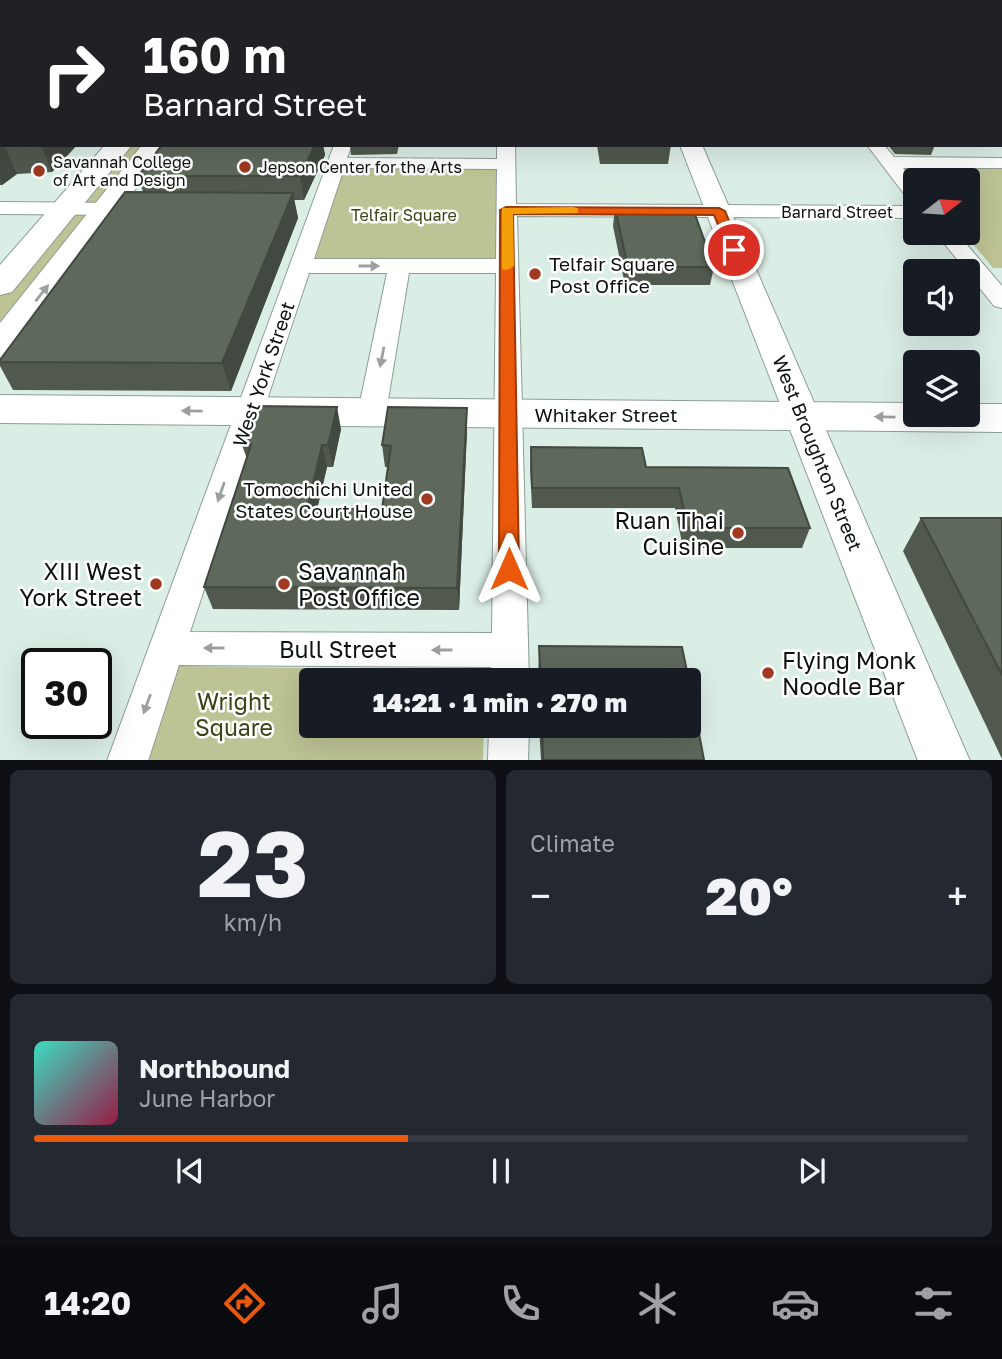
<!DOCTYPE html>
<html lang="en">
<head>
<meta charset="utf-8">
<style>
  :root { --surface:#171b24; --page:#242831; --text:#f1f3f6; --muted:#9ea1a6; --line:#363941; --accent:#ea580c }
  body { margin:0; font-family:"Golos Text",sans-serif; background:var(--page); color:var(--text); height:100vh; display:flex; flex-direction:column; font-size:26px; white-space:nowrap }
  * { box-sizing:border-box; margin:0 }
  p { font-size:23px; color:var(--muted) }
  .icon { flex:none; width:38px; height:38px; fill:none; stroke:currentColor; stroke-width:2; stroke-linecap:round; stroke-linejoin:round }
  .map { position:relative; height:760px; overflow:hidden }
  .panel { display:flex; flex-direction:column; gap:10px; padding:10px; background:#0d0f14; flex:1 }
  .panel>* { flex:none }
  .top-card { position:absolute; left:0px; top:0px; width:1003px; height:147px; box-shadow:0 7px 28px #0002; background:#202124; color:#fff; overflow:hidden }
  .needle { width:46px; rotate:73deg }
  .controls { position:absolute; left:903px; top:168px; display:grid; gap:14px }
  .controls a { display:grid; place-items:center; width:77px; height:77px; border-radius:7px; background:var(--surface); box-shadow:0 7px 28px #0002; font-size:35px }
  .speed { position:absolute; left:21px; top:648px; display:flex; gap:14px; font-size:35px; font-weight:700; text-align:center }
  .speed>* { display:grid; place-content:center; width:91px; height:91px; border-radius:50%; background:var(--surface); box-shadow:0 7px 28px #0002; line-height:1 }
  .speed .limit { border:4px solid #111; border-radius:10px; background:#fff; color:#111 }
  .pin { position:absolute; display:grid; place-items:center; width:60px; height:60px; color:#fff; margin:-30px; border:4px solid #fff; border-radius:50%; box-shadow:0 2px 7px #0007 }
  .me { position:absolute; width:77px; margin:-38px; rotate:0deg; stroke-linejoin:round; filter:drop-shadow(0 0 5px #0008) }
  .turn { display:flex; align-items:center; gap:24px; height:147px; padding:0 28px; font-size:32px }
  .turn .icon { width:91px; height:91px; stroke-width:2.5 }
  .turn b { display:block; font-size:49px; line-height:60px }
  .big { font-size:52px; font-weight:800; line-height:1.1 }
  .panel .widget { flex:1; display:flex; flex-direction:column; justify-content:center; gap:10px; min-width:0; padding:0 24px; border-radius:10px; background:var(--page) }
  .panel .dial { align-items:center; gap:0 }
  .dial b { font-size:91px; line-height:1 }
  .song { display:flex; align-items:center; gap:21px }
  .cover { width:84px; height:84px; border-radius:10px; background:linear-gradient(135deg,hsl(170 70% 55%),hsl(340 70% 35%)) }
  .played { height:7px; border-radius:4px; background:linear-gradient(90deg,var(--accent) 40%,var(--line) 40%) }
  .keys { display:flex; justify-content:space-around; direction:ltr }
  .heat { display:flex; justify-content:space-between; align-items:center; font-size:38px; direction:ltr }
  .panel .tiles { flex:1; display:grid; gap:10px; grid-template-columns:1fr 1fr }
  .widget:last-child { grid-column:span 2 }
  .trip { position:absolute; left:299px; top:668px; width:402px; height:70px; border-radius:7px; background:var(--surface); box-shadow:0 7px 28px #0002; font-weight:800; line-height:70px; text-align:center }
  .tabs { display:flex; height:112px; justify-content:space-around; align-items:center; background:#090b0e; color:var(--muted) }
  .tabs .icon { width:49px; height:49px }
  .tabs .active { color:var(--accent) }
  .tabs b { font-size:32px; color:var(--text) }
  .map>svg:first-child { display:block }
  .green { fill:#bdc394 }
  .lines { fill:none; stroke-linecap:round; stroke-linejoin:round }
  .minor-casing { stroke:#8c9e96; stroke-width:2 }
  .tertiary-casing { stroke:#8c9e96; stroke-width:2 }
  .secondary-casing { stroke:#8c9e96; stroke-width:2 }
  .minor { fill:#fff; fill-rule:evenodd }
  .tertiary { fill:#fff; fill-rule:evenodd }
  .secondary { fill:#fff; fill-rule:evenodd }
  .wall { fill:#51594e }
  .shaded-wall { fill:#424940 }
  .building { fill:#5e685b; stroke:#424940; stroke-width:2 }
  .oneway { fill:#9ea09f }
  .route { fill:#ea580c; stroke:#983908; stroke-width:2 }
  .slow { fill:#f59e0b }
  .poi-dot { fill:#a13820; stroke:#fff; stroke-width:2.5 }
  .labels { text-anchor:middle; dominant-baseline:central; stroke-width:5; stroke-linejoin:round; paint-order:stroke }
  .far-poi-label { font-size:16px; fill:#0c120f; stroke:#fff; text-anchor:start }
  .far-street-label { font-size:16px; fill:#0c120f; stroke:#fff }
  .far-park-label { font-size:16px; fill:#3d4114; stroke:#fff }
  .poi-label { font-size:19px; fill:#0c120f; stroke:#fff; text-anchor:start }
  .street-label { font-size:19px; fill:#0c120f; stroke:#fff }
  .near-poi-label { font-size:23px; fill:#0c120f; stroke:#fff; text-anchor:end }
  .near-street-label { font-size:23px; fill:#0c120f; stroke:#fff }
  .near-park-label { font-size:23px; fill:#3d4114; stroke:#fff }
</style>
</head>
<body>
<div class="map">
<svg width="1002" height="761" viewBox="0 0 1002 761">
  <rect width="100%" height="100%" fill="#dbeee5"/>
  <!-- green -->
  <g class="green">
    <polygon points="119,145 150,145 0,342 0,284"/>
    <polygon points="909,167 1002,168 1002,268 993,268 964,233 968,233 968,180 919,180"/>
    <polygon points="342,168 496,168 496,263 311,263"/>
    <polygon points="179,666 485,671 485,681 312,681 312,726 484,726 483,760 146,761"/>
  </g>
  <g class="lines">
    <defs>
      <g id="minor">
        <polygon points="42,0 55,0 41,2"/>
        <polygon points="750,0 763,0 764,2 751,2"/>
        <polygon points="808,0 820,0 821,2 809,2"/>
        <rect x="1001" y="108" width="1" height="11"/>
        <path d="M334,145H352L347,158L497,159V145H515L516,204L915,206V218L517,216L529,681H491V667L179,665L148,761H107ZM344,168L497,169L496,259H314ZM309,273H387L358,412L362,419L372,421L382,419L386,412L409,273H496L492,633L190,632Z"/>
        <polygon points="867,145 884,145 894,157 1002,158 1002,168 903,168 915,183 915,201 908,199"/>
        <polygon points="0,202 126,203 133,205 136,209 133,213 126,215 0,214"/>
        <polygon points="936,233 957,233 1002,286 1002,308 994,306"/>
        <polygon points="489,726 529,726 528,761 488,761"/>
      </g>
      <g id="tertiary">
        <rect x="625" y="0" width="14" height="2"/>
        <rect x="0" y="89" width="2" height="12"/>
        <rect x="1001" y="92" width="1" height="12"/>
        <polygon points="680,145 702,145 970,761 918,761"/>
      </g>
      <g id="secondary">
        <polygon points="245,0 265,0 243,2"/>
        <polygon points="279,0 298,0 277,2"/>
        <polygon points="105,145 132,145 12,292 0,295 0,265"/>
        <polygon points="142,145 168,145 13,355 0,358 0,323"/>
        <polygon points="0,395 915,403 915,415 968,415 968,404 1002,404 1002,432 0,423"/>
      </g>
    </defs>
    <!-- minor casing -->
    <use href="#minor" class="minor-casing"/>
    <!-- tertiary casing -->
    <use href="#tertiary" class="tertiary-casing"/>
    <!-- secondary casing -->
    <use href="#secondary" class="secondary-casing"/>
    <!-- minor -->
    <use href="#minor" class="minor"/>
    <!-- tertiary -->
    <use href="#tertiary" class="tertiary"/>
    <!-- secondary -->
    <use href="#secondary" class="secondary"/>
  </g>
  <!-- wall -->
  <g class="wall">
    <polygon points="830,0 881,0 883,2 831,2"/>
    <polygon points="933,0 1002,0 1002,50 1001,49 1001,2 935,2"/>
    <rect x="0" y="19" width="2" height="68"/>
    <polygon points="0,107 2,145 77,145 52,172 17,174 2,185 0,185"/>
    <polygon points="162,145 323,145 325,155 304,200 294,200 298,218 231,391 13,390 0,366 0,360 143,192 138,176"/>
    <polygon points="350,145 399,145 397,154 351,155"/>
    <polygon points="448,145 494,145 494,147 448,146"/>
    <polygon points="597,145 671,145 668,164 600,164"/>
    <polygon points="888,145 935,145 931,155 895,154"/>
    <polygon points="615,208 714,267 710,285 625,285 613,226"/>
    <polygon points="467,408 467,430 459,610 213,609 204,587 247,459 242,445 341,429 333,467 327,467 317,509 382,509 388,467 385,467 382,445"/>
    <polygon points="531,447 646,467 810,528 802,548 683,548 675,508 532,508 530,467"/>
    <polygon points="921,518 1002,518 1002,759 903,551"/>
    <polygon points="539,646 689,681 538,681"/>
    <polygon points="539,726 690,726 704,760 541,760"/>
  </g>
  <!-- shaded-wall -->
  <g class="shaded-wall">
    <polygon points="41,145 77,145 52,172"/>
    <polygon points="315,145 323,145 325,155 304,200 300,176"/>
    <polygon points="5,146 17,174 2,185 0,181 0,150"/>
    <polygon points="293,193 298,218 231,391 222,363"/>
    <polygon points="337,407 341,429 333,467 328,445"/>
    <polygon points="467,408 467,430 459,610 457,588"/>
    <polygon points="322,445 327,467 312,531 307,509"/>
  </g>
  <!-- building -->
  <g class="building">
    <polygon points="88,0 227,0 227,2 85,2"/>
    <rect x="289" y="0" width="210" height="2"/>
    <polygon points="655,0 700,0 701,2 656,2"/>
    <polygon points="850,0 881,0 883,2 852,2"/>
    <polygon points="970,0 1002,0 1002,22 1001,21 1001,2 972,2"/>
    <rect x="0" y="19" width="2" height="47"/>
    <polygon points="0,107 2,107 2,145 25,145 5,146 0,150"/>
    <polygon points="162,145 315,145 300,176 138,176"/>
    <rect x="602" y="145" width="69" height="1"/>
    <polygon points="125,192 293,193 222,363 0,362 0,360"/>
    <polygon points="615,208 693,209 714,267 628,267"/>
    <polygon points="255,406 337,407 328,445 322,445 307,509 382,509 391,446 382,445 388,407 467,408 457,588 204,587 251,445 242,445"/>
    <polygon points="531,447 642,448 646,467 788,468 810,528 688,528 679,488 532,488"/>
    <polygon points="921,518 1002,518 1002,675"/>
    <polygon points="539,646 682,647 689,681 541,681"/>
    <polygon points="690,685 704,760 543,760 542,726 690,726"/>
  </g>
  <!-- one-way arrows -->
  <defs><path id="oneway-solid" d="M-6-.8H1V-3.2L6.5 0L1 3.2V.8H-6Z" transform="scale(1.75)"/></defs>
  <g class="oneway">
    <use href="#oneway-solid" transform="translate(369 266)"/>
    <use href="#oneway-solid" transform="translate(42 293) rotate(-52)"/>
    <use href="#oneway-solid" transform="translate(382 357) rotate(101)"/>
    <use href="#oneway-solid" transform="translate(192 411) rotate(-179)"/>
    <use href="#oneway-solid" transform="translate(885 417) rotate(-179)"/>
    <use href="#oneway-solid" transform="translate(221 492) rotate(109)"/>
    <use href="#oneway-solid" transform="translate(214 648) rotate(-180)"/>
    <use href="#oneway-solid" transform="translate(442 650) rotate(-180)"/>
    <use href="#oneway-solid" transform="translate(147 704) rotate(110)"/>
  </g>
  <!-- route -->
  <polygon class="route" points="506,207 719,208 725,211 741,250 734,254 730,253 714,215 513,214 519,569 516,575 509,577 502,575 499,569 500,210"/>
  <!-- slow -->
  <polygon class="slow" points="573,207 578,208 578,213 513,214 514,266 507,270 502,269 502,208"/>
  <!-- markers -->
  <g class="poi-dot">
    <circle cx="245" cy="167" r="7"/>
    <circle cx="39" cy="171" r="7"/>
    <circle cx="535" cy="274" r="7"/>
    <circle cx="427" cy="499" r="7"/>
    <circle cx="738" cy="533" r="7"/>
    <circle cx="156" cy="584" r="7"/>
    <circle cx="284" cy="584" r="7"/>
    <circle cx="768" cy="673" r="7"/>
  </g>
  <g class="labels">
    <!-- far-poi labels -->
    <g class="far-poi-label">
      <text x="53" y="162">Savannah College<tspan x="53" dy="18">of Art and Design</tspan></text>
      <text x="259" y="167">Jepson Center for the Arts</text>
    </g>
    <!-- far-street labels -->
    <g class="far-street-label">
      <text x="837" y="212">Barnard Street</text>
    </g>
    <!-- far-park labels -->
    <g class="far-park-label">
      <text x="404" y="215">Telfair Square</text>
    </g>
    <!-- poi labels -->
    <g class="poi-label">
      <text x="549" y="263">Telfair Square<tspan x="549" dy="22">Post Office</tspan></text>
      <text x="413" y="488" text-anchor="end">Tomochichi United<tspan x="413" dy="22">States Court House</tspan></text>
    </g>
    <!-- street labels -->
    <g class="street-label">
      <text transform="translate(263 374) rotate(-71)">West York Street</text>
      <text x="606" y="414">Whitaker Street</text>
      <text transform="translate(818 453) rotate(68)">West Broughton Street</text>
    </g>
    <!-- near-poi labels -->
    <g class="near-poi-label">
      <text x="724" y="520">Ruan Thai<tspan x="724" dy="26">Cuisine</tspan></text>
      <text x="142" y="571">XIII West<tspan x="142" dy="26">York Street</tspan></text>
      <text x="298" y="571" text-anchor="start">Savannah<tspan x="298" dy="26">Post Office</tspan></text>
      <text x="782" y="660" text-anchor="start">Flying Monk<tspan x="782" dy="26">Noodle Bar</tspan></text>
    </g>
    <!-- near-street labels -->
    <g class="near-street-label">
      <text x="338" y="649">Bull Street</text>
    </g>
    <!-- near-park labels -->
    <g class="near-park-label">
      <text x="234" y="701">Wright<tspan x="234" dy="26">Square</tspan></text>
    </g>
  </g>
</svg>
<div class="controls">
<a><svg class="needle" viewBox="-14 -14 28 28"><path d="M0-13l5 13h-10z" fill="#e53935"/><path d="M0 13l5-13h-10z" fill="#9ea1a6"/></svg></a>
<a><svg class="icon" aria-label="sound" viewBox="0 0 24 24"><path d="M4 9h4l5-4v14l-5-4H4zM17 9q2 3 0 6"/></svg></a>
<a><svg class="icon" aria-label="layers" viewBox="0 0 24 24"><path d="M12 4l9 5-9 5-9-5zM3 14l9 5 9-5"/></svg></a>
</div>
<div class="speed"><div class="limit">30</div></div>
<div class="pin" style="left:734px;top:250px;background:#d93025"><svg class="icon" aria-label="arrive" viewBox="0 0 24 24"><path d="M6 21V4h12l-3 4 3 4H6"/></svg></div>
<svg class="me" style="left:509px;top:569px" viewBox="-20 -20 40 40"><path d="M0-17L14 15 0 8-14 15z" fill="#ea580c" stroke="#fff" stroke-width="4"/></svg>
<div class="trip">14:21 · 1 min · 270 m</div>
<div class="top-card">
<div class="turn"><svg class="icon" aria-label="right" viewBox="0 0 24 24"><path d="M7 20v-9h11M14 6l5 5-5 5"/></svg><div><b>160 m</b>Barnard Street</div></div>
</div>
</div>
<section class="panel">
<div class="tiles">
<div class="widget dial"><b>23</b><p>km/h</p></div>
<div class="widget"><p>Climate</p>
<div class="heat"><a>−</a><b class="big">20°</b><a>+</a></div>
</div>
<div class="widget">
<div class="song"><i class="cover"></i><div><b>Northbound</b><p>June Harbor</p></div></div>
<div class="played"></div>
<div class="keys"><svg class="icon" aria-label="previous" viewBox="0 0 24 24"><path d="M18 5L8 12l10 7zM5 5v14"/></svg><svg class="icon" aria-label="pause" viewBox="0 0 24 24"><path d="M8 5v14M16 5v14"/></svg><svg class="icon" aria-label="next" viewBox="0 0 24 24"><path d="M6 5l10 7-10 7zM19 5v14"/></svg></div>
</div>
</div>
</section>
<nav class="tabs">
<b>14:20</b>
<svg class="icon active" aria-label="directions" viewBox="0 0 24 24"><path d="M12 3l9 9-9 9-9-9zM9 14v-3h6M13 9l2 2-2 2"/></svg>
<svg class="icon" aria-label="music" viewBox="0 0 24 24"><path d="M9 18V5l10-2v13"/><circle cx="6" cy="18" r="3"/><circle cx="16" cy="16" r="3"/></svg>
<svg class="icon" aria-label="phone" viewBox="0 0 24 24"><path d="M5 4h4l2 5-3 2q2 4 5 5l2-3 5 2v4C11 20 4 13 5 4z"/></svg>
<svg class="icon" aria-label="climate" viewBox="0 0 24 24"><path d="M12 3v18M4 7l16 10M4 17L20 7"/></svg>
<svg class="icon" aria-label="car" viewBox="0 0 24 24"><path d="M5 17H2v-5l4-1 3-4h7l3 4 3 1v5h-3M9 17h6M6 11h13"/><circle cx="7" cy="17" r="2"/><circle cx="17" cy="17" r="2"/></svg>
<svg class="icon" aria-label="filters" viewBox="0 0 24 24"><path d="M4 7h16M4 17h16"/><circle cx="9" cy="7" r="2"/><circle cx="15" cy="17" r="2"/></svg>
</nav>
</body>
</html>
